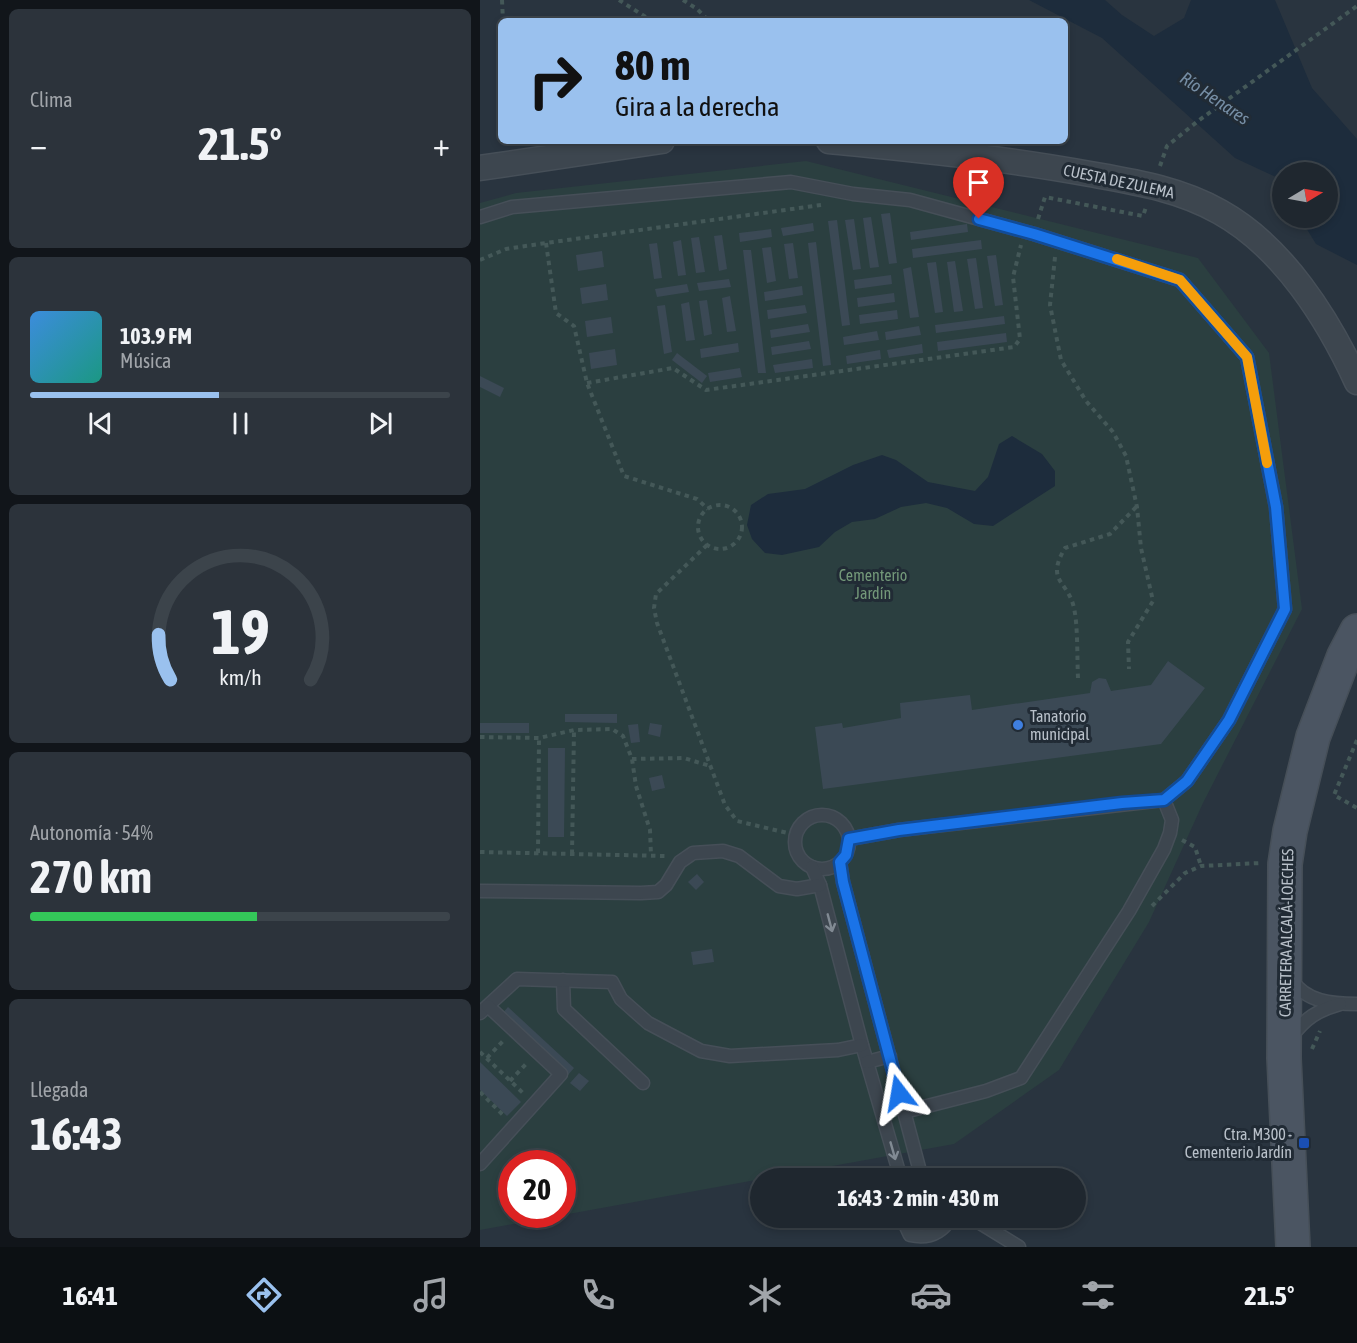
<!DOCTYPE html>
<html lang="es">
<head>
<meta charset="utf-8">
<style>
  :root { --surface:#1f272f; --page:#2c333b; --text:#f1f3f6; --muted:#a1a5aa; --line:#3c444b; --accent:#9ac1ee }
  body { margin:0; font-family:"Asap Condensed",sans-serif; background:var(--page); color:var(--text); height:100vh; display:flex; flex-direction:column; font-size:22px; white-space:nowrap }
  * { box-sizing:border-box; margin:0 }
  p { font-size:20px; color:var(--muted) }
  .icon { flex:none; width:33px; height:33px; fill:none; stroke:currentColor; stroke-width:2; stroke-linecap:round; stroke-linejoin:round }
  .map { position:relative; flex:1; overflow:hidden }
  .panel { display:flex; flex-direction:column; gap:9px; padding:9px; background:#11151a; width:480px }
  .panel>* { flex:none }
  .hud { position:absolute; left:18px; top:18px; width:570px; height:126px; border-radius:9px; box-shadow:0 3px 9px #0003,0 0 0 2px var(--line); background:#9ac1ee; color:#111; overflow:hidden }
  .needle { width:39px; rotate:80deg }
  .controls { position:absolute; left:792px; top:162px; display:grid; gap:12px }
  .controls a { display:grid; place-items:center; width:66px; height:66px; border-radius:50%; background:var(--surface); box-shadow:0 3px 9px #0003,0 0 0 2px var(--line); font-size:30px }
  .speed { position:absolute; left:18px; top:1150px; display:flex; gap:12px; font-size:30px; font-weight:700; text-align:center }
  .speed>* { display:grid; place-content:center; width:78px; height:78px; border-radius:50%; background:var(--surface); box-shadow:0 3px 9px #0003,0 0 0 2px var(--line); line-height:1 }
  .speed .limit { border:9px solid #d22; background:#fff; color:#111 }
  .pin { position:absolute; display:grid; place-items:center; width:51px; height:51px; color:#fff; margin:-62px -26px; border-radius:50% 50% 50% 0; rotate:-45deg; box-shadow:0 0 6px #0007 }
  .pin .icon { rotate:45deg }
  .me { position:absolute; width:66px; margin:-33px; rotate:346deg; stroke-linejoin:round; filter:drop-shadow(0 0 4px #0008) }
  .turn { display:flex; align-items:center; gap:21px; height:126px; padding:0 18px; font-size:27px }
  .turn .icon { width:78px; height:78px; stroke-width:2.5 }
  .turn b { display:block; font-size:42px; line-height:51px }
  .big { font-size:45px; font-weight:700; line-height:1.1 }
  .panel .widget { flex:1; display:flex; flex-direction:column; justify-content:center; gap:9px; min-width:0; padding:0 21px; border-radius:9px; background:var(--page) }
  .panel .dial { align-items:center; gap:0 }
  .dial svg { height:156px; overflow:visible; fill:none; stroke:var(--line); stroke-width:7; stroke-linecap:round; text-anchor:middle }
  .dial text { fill:var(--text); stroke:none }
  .song { display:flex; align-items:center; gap:18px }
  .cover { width:72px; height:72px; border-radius:9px; background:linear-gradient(135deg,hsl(210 70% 55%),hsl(170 70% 35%)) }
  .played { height:6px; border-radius:3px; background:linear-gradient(90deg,var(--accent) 45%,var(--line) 45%) }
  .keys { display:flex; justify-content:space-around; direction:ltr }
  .heat { display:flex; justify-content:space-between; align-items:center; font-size:33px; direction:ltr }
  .charge { height:9px; border-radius:4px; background:linear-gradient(90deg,#34c759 54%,var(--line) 0) }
  .trip { position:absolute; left:270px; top:1168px; width:336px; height:60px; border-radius:30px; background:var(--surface); box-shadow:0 3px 9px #0003,0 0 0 2px var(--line); font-weight:700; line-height:60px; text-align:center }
  .menu { display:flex; height:96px; justify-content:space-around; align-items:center; background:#0c1013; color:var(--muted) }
  .menu .icon { width:42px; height:42px }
  .menu .on { color:var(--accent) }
  .menu b { font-size:27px; color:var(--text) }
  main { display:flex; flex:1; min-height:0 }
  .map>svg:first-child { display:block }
  .green { fill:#2b3f40 }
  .water { fill:#1d2c3c }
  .building { fill:#3b4955 }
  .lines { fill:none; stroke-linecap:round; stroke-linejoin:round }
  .service-casing { stroke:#464f58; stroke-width:15 }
  .minor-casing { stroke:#464f58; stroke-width:27 }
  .secondary-casing { stroke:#464f58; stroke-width:36 }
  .path { stroke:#445858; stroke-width:4; stroke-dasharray:4.5 4.5; stroke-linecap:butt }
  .service { stroke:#3d464f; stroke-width:12 }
  .minor { stroke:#3d464f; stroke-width:24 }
  .secondary { stroke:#4b5562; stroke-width:33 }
  .oneway { stroke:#818a93 }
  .route-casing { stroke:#114b97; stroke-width:15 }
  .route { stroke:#1a73e8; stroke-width:10 }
  .slow { stroke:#f59e0b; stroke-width:10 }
  .shop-dot { fill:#3f7fe0; stroke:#212b35; stroke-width:2 }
  .transit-dot { fill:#1a4fb4; stroke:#212b35; stroke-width:2 }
  .labels { text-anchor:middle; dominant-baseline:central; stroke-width:6; stroke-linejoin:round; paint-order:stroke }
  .street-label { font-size:16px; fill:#b9c1ca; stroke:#212b35 }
  .park-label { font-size:16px; fill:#739879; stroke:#212b35 }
  .poi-label { font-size:16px; fill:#b9c1ca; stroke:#212b35; text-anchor:start }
  .water-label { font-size:18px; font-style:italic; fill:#768ea5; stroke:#212b35 }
</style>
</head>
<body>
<main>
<section class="panel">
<div class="widget"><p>Clima</p>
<div class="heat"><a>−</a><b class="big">21.5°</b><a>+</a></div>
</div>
<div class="widget">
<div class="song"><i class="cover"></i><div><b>103.9 FM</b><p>Música</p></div></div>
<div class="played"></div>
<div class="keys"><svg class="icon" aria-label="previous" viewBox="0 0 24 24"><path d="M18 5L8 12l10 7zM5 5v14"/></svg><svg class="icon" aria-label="pause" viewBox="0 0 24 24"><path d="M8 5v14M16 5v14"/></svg><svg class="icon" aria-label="next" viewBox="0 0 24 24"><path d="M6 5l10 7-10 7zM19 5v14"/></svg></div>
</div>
<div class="widget dial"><svg viewBox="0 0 100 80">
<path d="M14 69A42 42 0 1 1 86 69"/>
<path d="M14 69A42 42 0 0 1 8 46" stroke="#9ac1ee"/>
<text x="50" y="56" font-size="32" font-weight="700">19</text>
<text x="50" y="72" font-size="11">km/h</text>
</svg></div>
<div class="widget"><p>Autonomía · 54%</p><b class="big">270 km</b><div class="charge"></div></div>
<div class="widget"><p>Llegada</p><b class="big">16:43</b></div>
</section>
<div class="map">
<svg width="877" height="1247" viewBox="0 0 877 1247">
  <rect width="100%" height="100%" fill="#29343f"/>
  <!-- green -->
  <polygon class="green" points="326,161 718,258 789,353 822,609 723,803 669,922 579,1070 474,1144 83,1215 82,1164 32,1164 32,1215 82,1215 0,1230 0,203 36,193"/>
  <!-- water -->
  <g class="water">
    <polygon points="549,0 625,0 642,15 674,36 704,18 711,0 795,0 832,88 877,139 877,265 836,244 820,218 848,218 848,172 802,172 802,188 796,177 755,158 622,38"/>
    <polygon points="532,436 562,454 575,471 575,486 513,526 494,524 467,508 446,503 421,507 395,519 372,522 355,532 339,547 302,555 285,553 272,539 267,525 271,505 288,494 325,489 373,465 402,455 416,460 448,482 495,491 508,477 519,444"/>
  </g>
  <!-- building -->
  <g class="building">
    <polygon points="410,213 417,263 409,264 401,214"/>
    <polygon points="391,217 399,267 390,268 383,218"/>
    <polygon points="374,219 381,269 373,270 365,220"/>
    <polygon points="357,220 370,325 362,326 348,221"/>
    <polygon points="333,223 334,231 303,236 301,228"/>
    <polygon points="487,224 488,232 431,240 430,232"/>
    <polygon points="291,229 292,237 260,242 259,233"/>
    <polygon points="242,235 247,269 239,271 234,236"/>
    <polygon points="219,237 225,272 216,273 211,238"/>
    <polygon points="201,240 206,275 198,276 193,242"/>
    <polygon points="501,240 502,249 433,258 432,249"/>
    <polygon points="336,242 351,365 343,366 328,243"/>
    <polygon points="177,243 182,278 174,279 169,244"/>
    <polygon points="313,243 318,278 309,279 304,244"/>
    <polygon points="291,247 296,281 287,283 282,248"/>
    <polygon points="263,250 271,250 286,373 278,373"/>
    <polygon points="122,251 124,267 98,271 96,255"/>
    <polygon points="516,255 523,305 515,306 507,256"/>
    <polygon points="496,258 503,308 495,309 487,259"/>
    <polygon points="475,261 483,311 474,312 467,262"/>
    <polygon points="456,262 463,312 455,313 447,263"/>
    <polygon points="431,267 439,317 430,318 423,269"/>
    <polygon points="411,275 412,284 375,289 374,280"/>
    <polygon points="249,279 251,287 219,291 217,283"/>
    <polygon points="126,284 128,300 102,304 100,288"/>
    <polygon points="207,284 209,292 177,297 175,289"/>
    <polygon points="322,286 323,295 285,301 284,292"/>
    <polygon points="414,293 415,302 378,307 377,298"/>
    <polygon points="250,296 256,331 247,332 242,298"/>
    <polygon points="227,300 232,334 224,336 219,301"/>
    <polygon points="209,302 215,340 206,341 201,304"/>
    <polygon points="185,305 192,352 184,354 177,306"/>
    <polygon points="325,305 327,313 288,319 287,310"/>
    <polygon points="417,310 418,319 380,324 379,315"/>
    <polygon points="524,316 525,324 456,333 455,325"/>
    <polygon points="131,317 133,333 107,337 105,321"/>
    <polygon points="328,324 330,332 291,338 290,330"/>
    <polygon points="439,326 441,335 406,340 405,332"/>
    <polygon points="397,331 399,340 364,345 363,337"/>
    <polygon points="526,333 527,342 458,351 457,342"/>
    <polygon points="329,341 331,349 292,355 291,347"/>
    <polygon points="258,343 259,352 221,358 220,349"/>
    <polygon points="442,344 443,353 409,358 407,350"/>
    <polygon points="135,349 137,365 111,369 109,353"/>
    <polygon points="400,350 401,359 367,364 366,356"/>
    <polygon points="197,353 227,376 222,383 192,360"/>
    <polygon points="332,359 333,368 295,373 293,365"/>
    <polygon points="260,368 262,377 230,382 228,373"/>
    <polygon points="0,376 24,388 20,397 0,387"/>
    <polygon points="688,661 725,688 681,744 343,789 335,727 362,723 363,728 421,718 420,703 490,695 492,710 610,693 612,682 619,678 626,679 631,691 671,685"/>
    <polygon points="85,714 137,714 137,723 85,722"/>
    <rect x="0" y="723" width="49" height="10"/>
    <polygon points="170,723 182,725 180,737 168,734"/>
    <polygon points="158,724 160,742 151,743 148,725"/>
    <polygon points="68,748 85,748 84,837 68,837"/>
    <polygon points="182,775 185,788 172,791 169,778"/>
    <polygon points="217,874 224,882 216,890 208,882"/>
    <polygon points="232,949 234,962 213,965 211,952"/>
    <polygon points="28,1007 94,1068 88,1075 21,1015"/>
    <polygon points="0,1062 41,1102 27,1116 0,1090"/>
    <polygon points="99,1073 109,1081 100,1091 90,1083"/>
  </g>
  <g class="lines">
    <defs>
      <g id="service">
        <polyline points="0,217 32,207 311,182 373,194 430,200 554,234 700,280 767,357 796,507 805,609 749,720 707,781 684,800 419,830 369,839"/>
        <circle cx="342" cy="842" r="27"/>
        <polyline points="360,862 363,882 442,1179"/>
        <polyline points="332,867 340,885 382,1045 421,1179"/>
        <polyline points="0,891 161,893 178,892 186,885 200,862 213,853 243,851 259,856 299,886 317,889 340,885"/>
        <polyline points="83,980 84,1009 163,1083"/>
        <path d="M812,980C826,1002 852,1004 877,1004"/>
        <polyline points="0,1013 37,979 132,982 141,999 168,1023 221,1051 250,1056 358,1050 382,1045"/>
        <path d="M811,1037C826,1018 836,1011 860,1004"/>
        <polyline points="387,1062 410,1056"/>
        <polyline points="424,1112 506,1091 541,1078 649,911 684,849 690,833 692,820 684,800"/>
        <polyline points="0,1164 81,1074 8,1006"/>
        <path d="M422,1218L430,1235C448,1239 461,1234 471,1218"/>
        <polyline points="492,1218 539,1247"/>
      </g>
      <g id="minor">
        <path d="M349,141C437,150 524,158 610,174C655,182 700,189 740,212C803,247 848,319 877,382"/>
        <polyline points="0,168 182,141"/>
      </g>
      <polyline id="secondary" points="813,1247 804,1058 805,864 810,831 833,737 864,656 877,631"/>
    </defs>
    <!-- service casing -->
    <use href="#service" class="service-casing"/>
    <!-- minor casing -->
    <use href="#minor" class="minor-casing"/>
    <!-- secondary casing -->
    <use href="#secondary" class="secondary-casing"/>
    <!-- path -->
    <g class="path">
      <polyline points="22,0 23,21"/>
      <polyline points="139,0 172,21"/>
      <polyline points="203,0 217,9 226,18"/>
      <polyline points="20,89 19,68 21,64"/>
      <polyline points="680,166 687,146 718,121 877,6"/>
      <polyline points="558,219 565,197 663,216 666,207"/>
      <polyline points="66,243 76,313 94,326 107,383 144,476 217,499 228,509"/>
      <polyline points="575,257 570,305 581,360 606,401 633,432 646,456 657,507 661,548 673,601 648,642 649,669"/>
      <polyline points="0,260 26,249 66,243 341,205"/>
      <polyline points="107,383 193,368 226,390 534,347 540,339 533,277 541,245"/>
      <circle cx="240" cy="527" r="22"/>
      <polyline points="227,545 176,594 174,608 177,623 245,805 257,821 316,835"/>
      <path d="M598,678C597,658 598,626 594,608C588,580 565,582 585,548L630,534L656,507"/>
      <polyline points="0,737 59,738 94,730 132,729 143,736 152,759 156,786 170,830 171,855"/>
      <polyline points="877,740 854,795 877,808"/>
      <polyline points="152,759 204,758 230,766"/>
      <polyline points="702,840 715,847 721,866"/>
      <polyline points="0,852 185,856"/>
      <polyline points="58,853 59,738"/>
      <polyline points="92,854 94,730"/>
      <polyline points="672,906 705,873 721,866 781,863"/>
      <polyline points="832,1049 840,1031"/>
      <polyline points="0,1052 43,1093"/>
      <polyline points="7,1058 23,1041"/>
      <polyline points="30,1081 46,1064"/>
      <polyline points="0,1092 23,1115"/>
    </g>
    <!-- service -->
    <use href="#service" class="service"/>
    <!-- minor -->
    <use href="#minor" class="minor"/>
    <!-- secondary -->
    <use href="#secondary" class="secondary"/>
  </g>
  <!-- one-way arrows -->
  <defs><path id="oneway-shaft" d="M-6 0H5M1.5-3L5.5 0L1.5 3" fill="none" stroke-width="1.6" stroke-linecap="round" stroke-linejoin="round" transform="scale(1.5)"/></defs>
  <g class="oneway">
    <use href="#oneway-shaft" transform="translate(350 923) rotate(75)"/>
    <use href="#oneway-shaft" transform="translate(413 1151) rotate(74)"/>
  </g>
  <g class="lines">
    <defs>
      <polyline id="route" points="419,1093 363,882 360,862 366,855 369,839 419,830 642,803 684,800 707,781 749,720 805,609 796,507 767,357 700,280 554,234 499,219"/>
    </defs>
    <!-- route casing -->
    <use href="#route" class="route-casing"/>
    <!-- route -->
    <use href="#route" class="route"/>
    <!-- slow -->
    <polyline class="slow" points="637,259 700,280 767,357 787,463"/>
  </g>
  <!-- markers -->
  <circle class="shop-dot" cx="538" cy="725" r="6"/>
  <rect class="transit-dot" x="818" y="1137" width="12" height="12" rx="3"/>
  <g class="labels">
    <!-- street labels -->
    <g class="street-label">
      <text transform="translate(639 181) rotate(12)">CUESTA DE ZULEMA</text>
      <text transform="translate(806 933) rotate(-89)">CARRETERA ALCALÁ-LOECHES</text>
    </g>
    <!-- park labels -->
    <g class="park-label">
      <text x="393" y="575">Cementerio<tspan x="393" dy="18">Jardín</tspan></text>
    </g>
    <!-- poi labels -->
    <g class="poi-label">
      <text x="550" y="716">Tanatorio<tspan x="550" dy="18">municipal</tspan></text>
      <text x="812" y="1134" text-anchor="end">Ctra. M300 -<tspan x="812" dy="18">Cementerio Jardín</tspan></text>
    </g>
    <!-- water labels -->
    <g class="water-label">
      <text transform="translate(735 98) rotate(34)">Río Henares</text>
    </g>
  </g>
</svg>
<div class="controls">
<a><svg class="needle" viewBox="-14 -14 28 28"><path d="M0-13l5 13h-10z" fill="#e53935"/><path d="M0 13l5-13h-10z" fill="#a1a5aa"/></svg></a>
</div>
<div class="speed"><div class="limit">20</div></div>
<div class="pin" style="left:499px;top:219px;background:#d93025"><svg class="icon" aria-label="arrive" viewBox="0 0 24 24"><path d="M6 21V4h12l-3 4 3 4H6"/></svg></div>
<svg class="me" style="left:419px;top:1093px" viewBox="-20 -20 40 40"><path d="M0-17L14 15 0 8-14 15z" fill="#1a73e8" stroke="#fff" stroke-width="4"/></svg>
<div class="trip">16:43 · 2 min · 430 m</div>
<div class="hud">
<div class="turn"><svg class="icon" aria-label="right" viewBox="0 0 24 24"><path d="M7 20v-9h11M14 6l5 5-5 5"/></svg><div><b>80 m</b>Gira a la derecha</div></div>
</div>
</div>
</main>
<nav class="menu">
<b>16:41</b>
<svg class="icon on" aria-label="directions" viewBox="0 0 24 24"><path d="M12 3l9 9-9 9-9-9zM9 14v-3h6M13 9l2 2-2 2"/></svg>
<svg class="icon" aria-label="music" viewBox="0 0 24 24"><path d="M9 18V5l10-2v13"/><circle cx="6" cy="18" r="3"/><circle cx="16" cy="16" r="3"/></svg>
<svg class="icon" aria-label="phone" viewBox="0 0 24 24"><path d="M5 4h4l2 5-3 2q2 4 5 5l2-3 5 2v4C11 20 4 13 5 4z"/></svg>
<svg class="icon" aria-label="climate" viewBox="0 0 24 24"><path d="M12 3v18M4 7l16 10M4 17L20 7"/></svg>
<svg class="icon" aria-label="car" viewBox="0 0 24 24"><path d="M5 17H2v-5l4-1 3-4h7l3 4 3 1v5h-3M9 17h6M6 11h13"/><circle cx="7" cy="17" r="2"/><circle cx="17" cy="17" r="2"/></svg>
<svg class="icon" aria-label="filters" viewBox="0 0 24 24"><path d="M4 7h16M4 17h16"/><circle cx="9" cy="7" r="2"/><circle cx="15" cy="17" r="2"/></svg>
<b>21.5°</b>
</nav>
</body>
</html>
